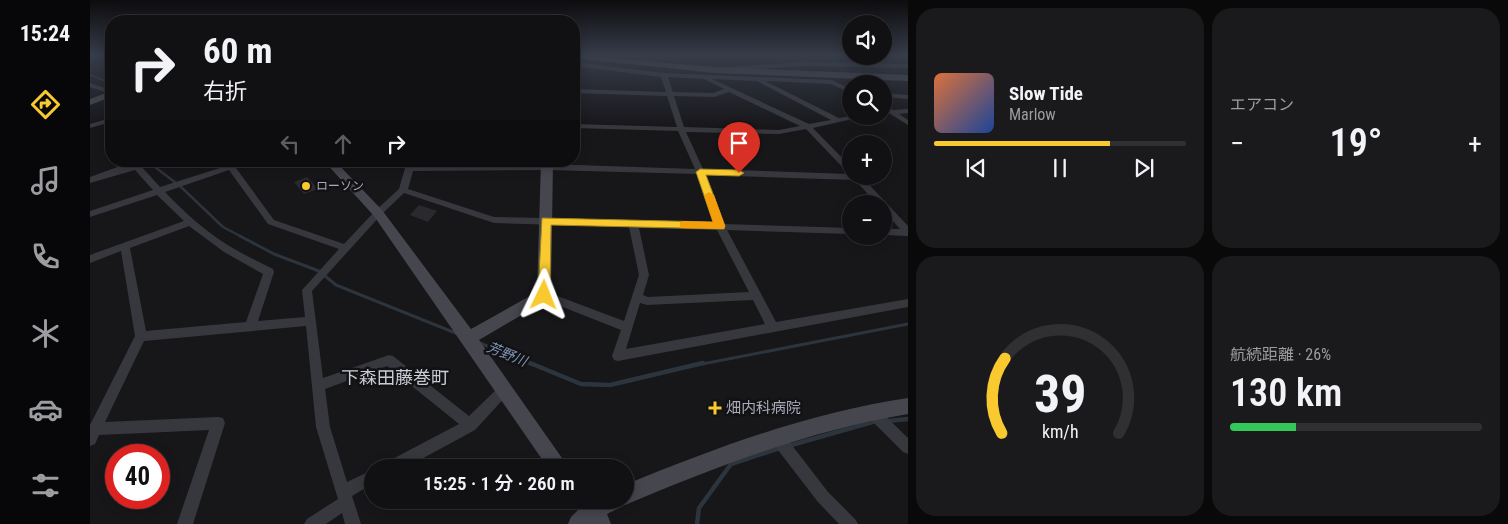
<!DOCTYPE html>
<html lang="ja">
<head>
<meta charset="utf-8">
<style>
  :root { --surface:#111013; --page:#1a191c; --text:#f1f3f6; --muted:#9c9da0; --line:#303033; --accent:#f8ca2f }
  body { margin:0; font-family:"Roboto Condensed","Noto Sans JP",sans-serif; background:var(--page); color:var(--text); height:100vh; display:flex; flex-direction:column; font-size:19px; white-space:nowrap }
  * { box-sizing:border-box; margin:0 }
  p { font-size:16px; color:var(--muted) }
  .icon { flex:none; width:28px; height:28px; fill:none; stroke:currentColor; stroke-width:2; stroke-linecap:round; stroke-linejoin:round }
  .map { position:relative; flex:1; overflow:hidden }
  .sheet { display:flex; flex-direction:column; gap:8px; padding:8px; background:#09090a; width:600px }
  .sheet>* { flex:none }
  .hud { position:absolute; left:15px; top:15px; width:475px; height:152px; border-radius:20px; box-shadow:0 2px 12px #0003,0 0 0 1px var(--line); background:#111013; color:var(--text); overflow:hidden }
  .fabs { position:absolute; left:752px; top:15px; display:grid; gap:10px }
  .fabs a { display:grid; place-items:center; width:50px; height:50px; border-radius:50%; background:var(--surface); box-shadow:0 2px 12px #0003,0 0 0 1px var(--line); font-size:25px }
  .speed { position:absolute; left:15px; top:444px; display:flex; gap:10px; font-size:25px; font-weight:700; text-align:center }
  .speed>* { display:grid; place-content:center; width:65px; height:65px; border-radius:50%; background:var(--surface); box-shadow:0 2px 12px #0003,0 0 0 1px var(--line); line-height:1 }
  .speed .limit { border:8px solid #d22; background:#fff; color:#111 }
  .pin { position:absolute; display:grid; place-items:center; width:42px; height:42px; color:#fff; margin:-51px -21px; border-radius:50% 50% 50% 0; rotate:-45deg; box-shadow:0 0 5px #0007 }
  .pin .icon { rotate:45deg }
  .me { position:absolute; width:55px; margin:-28px; rotate:2deg; stroke-linejoin:round; filter:drop-shadow(0 0 4px #0008) }
  .turn { display:flex; align-items:center; gap:18px; height:105px; padding:0 15px; font-size:22px }
  .turn .icon { width:65px; height:65px; stroke-width:2.5 }
  .turn b { display:block; font-size:35px; line-height:42px }
  .lanes { display:flex; align-items:center; height:48px; padding:0 15px; background:#0003; justify-content:center; gap:25px; direction:ltr }
  .lanes .off { opacity:.35 }
  .big { font-size:38px; font-weight:600; line-height:1.1 }
  .sheet .card { flex:1; display:flex; flex-direction:column; justify-content:center; gap:8px; min-width:0; padding:0 18px; border-radius:20px; background:var(--page) }
  .sheet .dial { align-items:center; gap:0 }
  .dial svg { height:130px; overflow:visible; fill:none; stroke:var(--line); stroke-width:7; stroke-linecap:round; text-anchor:middle }
  .dial text { fill:var(--text); stroke:none }
  .song { display:flex; align-items:center; gap:15px }
  .cover { width:60px; height:60px; border-radius:8px; background:linear-gradient(135deg,hsl(20 70% 55%),hsl(220 70% 35%)) }
  .played { height:5px; border-radius:2px; background:linear-gradient(90deg,var(--accent) 70%,var(--line) 70%) }
  .keys { display:flex; justify-content:space-around; direction:ltr }
  .heat { display:flex; justify-content:space-between; align-items:center; font-size:28px; direction:ltr }
  .charge { height:8px; border-radius:4px; background:linear-gradient(90deg,#34c759 26%,var(--line) 0) }
  .sheet .tiles { flex:1; display:grid; gap:8px; grid-template-columns:repeat(2,1fr) }
  .trip { position:absolute; left:274px; top:459px; width:270px; height:50px; border-radius:25px; background:var(--surface); box-shadow:0 2px 12px #0003,0 0 0 1px var(--line); font-weight:600; line-height:50px; text-align:center }
  main { display:flex; flex:1; min-height:0 }
  .menu { display:flex; flex-direction:column; width:90px; justify-content:space-around; align-items:center; background:#070608; color:var(--muted) }
  .menu .icon { width:35px; height:35px }
  .menu .current { color:var(--accent) }
  .menu b { font-size:22px; color:var(--text) }
  .map>svg:first-child { display:block }
  .lines { fill:none; stroke-linecap:round; stroke-linejoin:round }
  .stream-far3 { stroke:#2c343d; stroke-width:2 }
  .stream-far2 { stroke:#2c343d; stroke-width:2.5 }
  .stream-far1 { stroke:#2c343d; stroke-width:3 }
  .stream { stroke:#2c343d; stroke-width:4.5 }
  .building { fill:#2a292d }
  .street { fill:#37383e; fill-rule:evenodd }
  .secondary { fill:#45464e; fill-rule:evenodd }
  .route { fill:#f8ca2f; stroke:#a1831f }
  .slow { fill:#f59e0b }
  .poi-dot { fill:#f8ca2f; stroke:#121114; stroke-width:2 }
  .labels { text-anchor:middle; dominant-baseline:central; stroke-width:5; stroke-linejoin:round; paint-order:stroke }
  .poi-label { font-size:12px; fill:#a8abb9; stroke:#121114; text-anchor:start }
  .water-label { font-size:14px; font-style:italic; fill:#7e95b5; stroke:#121114 }
  .near-poi-label { font-size:15px; fill:#a8abb9; stroke:#121114; text-anchor:start }
  .near-quarter-label { font-size:18px; fill:#c9cbd5; stroke:#121114 }
</style>
</head>
<body>
<main>
<nav class="menu">
<b>15:24</b>
<svg class="icon current" aria-label="directions" viewBox="0 0 24 24"><path d="M12 3l9 9-9 9-9-9zM9 14v-3h6M13 9l2 2-2 2"/></svg>
<svg class="icon" aria-label="music" viewBox="0 0 24 24"><path d="M9 18V5l10-2v13"/><circle cx="6" cy="18" r="3"/><circle cx="16" cy="16" r="3"/></svg>
<svg class="icon" aria-label="phone" viewBox="0 0 24 24"><path d="M5 4h4l2 5-3 2q2 4 5 5l2-3 5 2v4C11 20 4 13 5 4z"/></svg>
<svg class="icon" aria-label="climate" viewBox="0 0 24 24"><path d="M12 3v18M4 7l16 10M4 17L20 7"/></svg>
<svg class="icon" aria-label="car" viewBox="0 0 24 24"><path d="M5 17H2v-5l4-1 3-4h7l3 4 3 1v5h-3M9 17h6M6 11h13"/><circle cx="7" cy="17" r="2"/><circle cx="17" cy="17" r="2"/></svg>
<svg class="icon" aria-label="filters" viewBox="0 0 24 24"><path d="M4 7h16M4 17h16"/><circle cx="9" cy="7" r="2"/><circle cx="15" cy="17" r="2"/></svg>
</nav>
<div class="map">
<svg width="818" height="524" viewBox="0 0 818 524">
  <rect width="100%" height="100%" fill="#171619"/>
  <g class="lines">
    <!-- stream-far3 -->
    <polyline class="stream-far3" points="0,75 21,83"/>
    <!-- stream-far2 -->
    <polyline class="stream-far2" points="57,161 90,186 133,227 152,237"/>
    <!-- stream-far1 -->
    <g class="stream-far1">
      <polyline points="150,236 184,254 229,271 246,285 368,334"/>
      <polyline points="390,343 443,365"/>
      <polyline points="607,365 818,324"/>
    </g>
    <!-- stream -->
    <g class="stream">
      <polyline points="440,363 491,384 520,385 613,363"/>
      <polyline points="797,421 818,419"/>
      <polyline points="698,446 786,421"/>
      <polyline points="607,524 609,508 641,464 690,448"/>
    </g>
  </g>
  <!-- building -->
  <g class="building">
    <polygon points="217,177 228,189 214,194 204,182"/>
    <polygon points="329,205 347,211 338,222 320,215"/>
  </g>
  <g class="lines">
    <!-- street -->
    <g class="street">
      <path d="M484,62L574,73L742,80L761,89V93L741,84L675,81L749,118L761,116H775L723,128L761,167V176H771L818,226V236L794,235V229H810L794,211V204H787L765,180L615,175L634,224L761,228V234L637,230L686,322L818,299V307L528,361L524,360L522,356L531,330L450,298L449,295L450,292L454,291L534,321L549,275L539,227L404,223L314,193L291,215L222,291L233,378L299,355L303,356L379,416L410,386L414,384L418,386L420,390L418,394L385,430L315,468H293L295,463L369,424L297,366L235,389L240,427L257,482L282,470V484L262,496L271,524H255L252,513L236,524H214L217,519L248,499L226,427L216,326L54,341L15,422L128,417L133,418L135,423L103,524H87L119,430L9,435L5,444L0,446V425L45,336L31,251L0,263V255L94,221L67,195L0,217V211L63,190L45,170L0,183V177C15,172 34,162 50,165L70,187L136,166L134,163L135,161H141L143,163L149,161H162L146,168L184,220L254,244L285,211L309,189L317,161H325L324,165L457,164L605,169L588,131L484,128V124L587,127L577,96L484,93V89L576,92L571,77L484,66ZM578,77L614,79L634,89L623,93L583,92ZM622,79L667,81L741,120L719,124ZM639,92L710,126L689,130L594,127L584,96L624,97ZM716,129L759,174L613,169L596,132L689,134ZM139,170L178,224L249,249L212,290L215,317L168,321L184,272L183,269C169,262 154,255 141,247C116,232 95,213 75,192ZM457,170L607,174L624,224L543,220L404,217L318,189L323,171ZM99,226L134,252L173,274L156,322L56,331L40,248ZM549,228L627,230L659,292L558,297L553,295L559,275ZM663,300L675,324L536,349L550,303L557,305Z"/>
      <polygon points="712,62 818,64 818,68 712,66 639,71 636,69 639,67"/>
      <polygon points="0,83 21,90 21,94 0,87"/>
      <polygon points="794,93 818,95 818,99 794,97"/>
      <polygon points="794,105 803,110 818,109 818,113 809,114 818,120 818,125 794,110"/>
      <polygon points="21,118 21,122 0,128 0,124"/>
      <polygon points="781,405 786,407 818,438 818,454 813,452 776,415 775,411 776,407"/>
      <polygon points="686,429 691,431 738,492 765,519 768,524 749,524 728,502 681,441 679,436 681,431"/>
    </g>
    <!-- secondary -->
    <g class="secondary">
      <polygon points="484,55 625,67 818,75 818,81 625,73 484,58"/>
      <polygon points="21,91 21,97 0,105 0,99"/>
      <polygon points="234,161 245,161 292,210 381,329 447,292 451,161 463,161 461,295 459,299 389,340 479,468 458,468 284,216"/>
      <path d="M818,398V414C718,431 628,466 535,505L532,504L531,507L517,514L521,524H478L481,517L488,510L483,500H535V485C627,447 719,413 818,398Z"/>
    </g>
  </g>
  <!-- sky -->
  <linearGradient id="sky" x2="0" y2="1"><stop stop-color="#0d0c0e"/><stop offset="0.43" stop-color="#363c49"/><stop offset="1" stop-color="#363c49" stop-opacity="0"/></linearGradient>
  <rect width="818" height="128" fill="url(#sky)"/>
  <!-- route -->
  <polygon class="route" points="610,169 649,170 654,173 649,176 616,175 635,226 634,229 461,225 460,295 458,298 450,298 448,295 452,218 623,222 606,172"/>
  <!-- slow -->
  <polygon class="slow" points="619,192 624,195 635,226 634,229 590,228 590,222 594,221 623,222 614,195"/>
  <!-- markers -->
  <g class="poi-dot">
    <circle cx="216" cy="186" r="5"/>
    <path d="M622.5 400.5h5v5h5v5h-5v5h-5v-5h-5v-5h5z"/>
  </g>
  <g class="labels">
    <!-- poi labels -->
    <g class="poi-label">
      <text x="226" y="186">ローソン</text>
    </g>
    <!-- water labels -->
    <g class="water-label">
      <text transform="translate(417 354) rotate(22)">芳野川</text>
    </g>
    <!-- near-poi labels -->
    <g class="near-poi-label">
      <text x="636" y="408">畑内科病院</text>
    </g>
    <!-- near-quarter labels -->
    <g class="near-quarter-label">
      <text x="305" y="377">下森田藤巻町</text>
    </g>
  </g>
</svg>
<div class="fabs">
<a><svg class="icon" aria-label="sound" viewBox="0 0 24 24"><path d="M4 9h4l5-4v14l-5-4H4zM17 9q2 3 0 6"/></svg></a>
<a><svg class="icon" aria-label="search" viewBox="0 0 24 24"><circle cx="10" cy="10" r="6"/><path d="M15 15l6 6"/></svg></a>
<a>+</a>
<a>−</a>
</div>
<div class="speed"><div class="limit">40</div></div>
<div class="pin" style="left:649px;top:173px;background:#d93025"><svg class="icon" aria-label="arrive" viewBox="0 0 24 24"><path d="M6 21V4h12l-3 4 3 4H6"/></svg></div>
<svg class="me" style="left:454px;top:295px" viewBox="-20 -20 40 40"><path d="M0-17L14 15 0 8-14 15z" fill="#f8ca2f" stroke="#fff" stroke-width="4"/></svg>
<div class="trip">15:25 · 1 分 · 260 m</div>
<div class="hud">
<div class="turn"><svg class="icon" aria-label="right" viewBox="0 0 24 24"><path d="M7 20v-9h11M14 6l5 5-5 5"/></svg><div><b>60 m</b>右折</div></div>
<div class="lanes"><svg class="icon off" aria-label="left" viewBox="0 0 24 24"><path d="M17 20v-9H6M10 6l-5 5 5 5"/></svg><svg class="icon off" aria-label="ahead" viewBox="0 0 24 24"><path d="M12 20V5M6 11l6-6 6 6"/></svg><svg class="icon" aria-label="right" viewBox="0 0 24 24"><path d="M7 20v-9h11M14 6l5 5-5 5"/></svg></div>
</div>
</div>
<section class="sheet">
<div class="tiles">
<div class="card">
<div class="song"><i class="cover"></i><div><b>Slow Tide</b><p>Marlow</p></div></div>
<div class="played"></div>
<div class="keys"><svg class="icon" aria-label="previous" viewBox="0 0 24 24"><path d="M18 5L8 12l10 7zM5 5v14"/></svg><svg class="icon" aria-label="pause" viewBox="0 0 24 24"><path d="M8 5v14M16 5v14"/></svg><svg class="icon" aria-label="next" viewBox="0 0 24 24"><path d="M6 5l10 7-10 7zM19 5v14"/></svg></div>
</div>
<div class="card"><p>エアコン</p>
<div class="heat"><a>−</a><b class="big">19°</b><a>+</a></div>
</div>
<div class="card dial"><svg viewBox="0 0 100 80">
<path d="M14 69A42 42 0 1 1 86 69"/>
<path d="M14 69A42 42 0 0 1 16 23" stroke="#f8ca2f"/>
<text x="50" y="56" font-size="32" font-weight="700">39</text>
<text x="50" y="72" font-size="11">km/h</text>
</svg></div>
<div class="card"><p>航続距離 · 26%</p><b class="big">130 km</b><div class="charge"></div></div>
</div>
</section>
</main>
</body>
</html>
